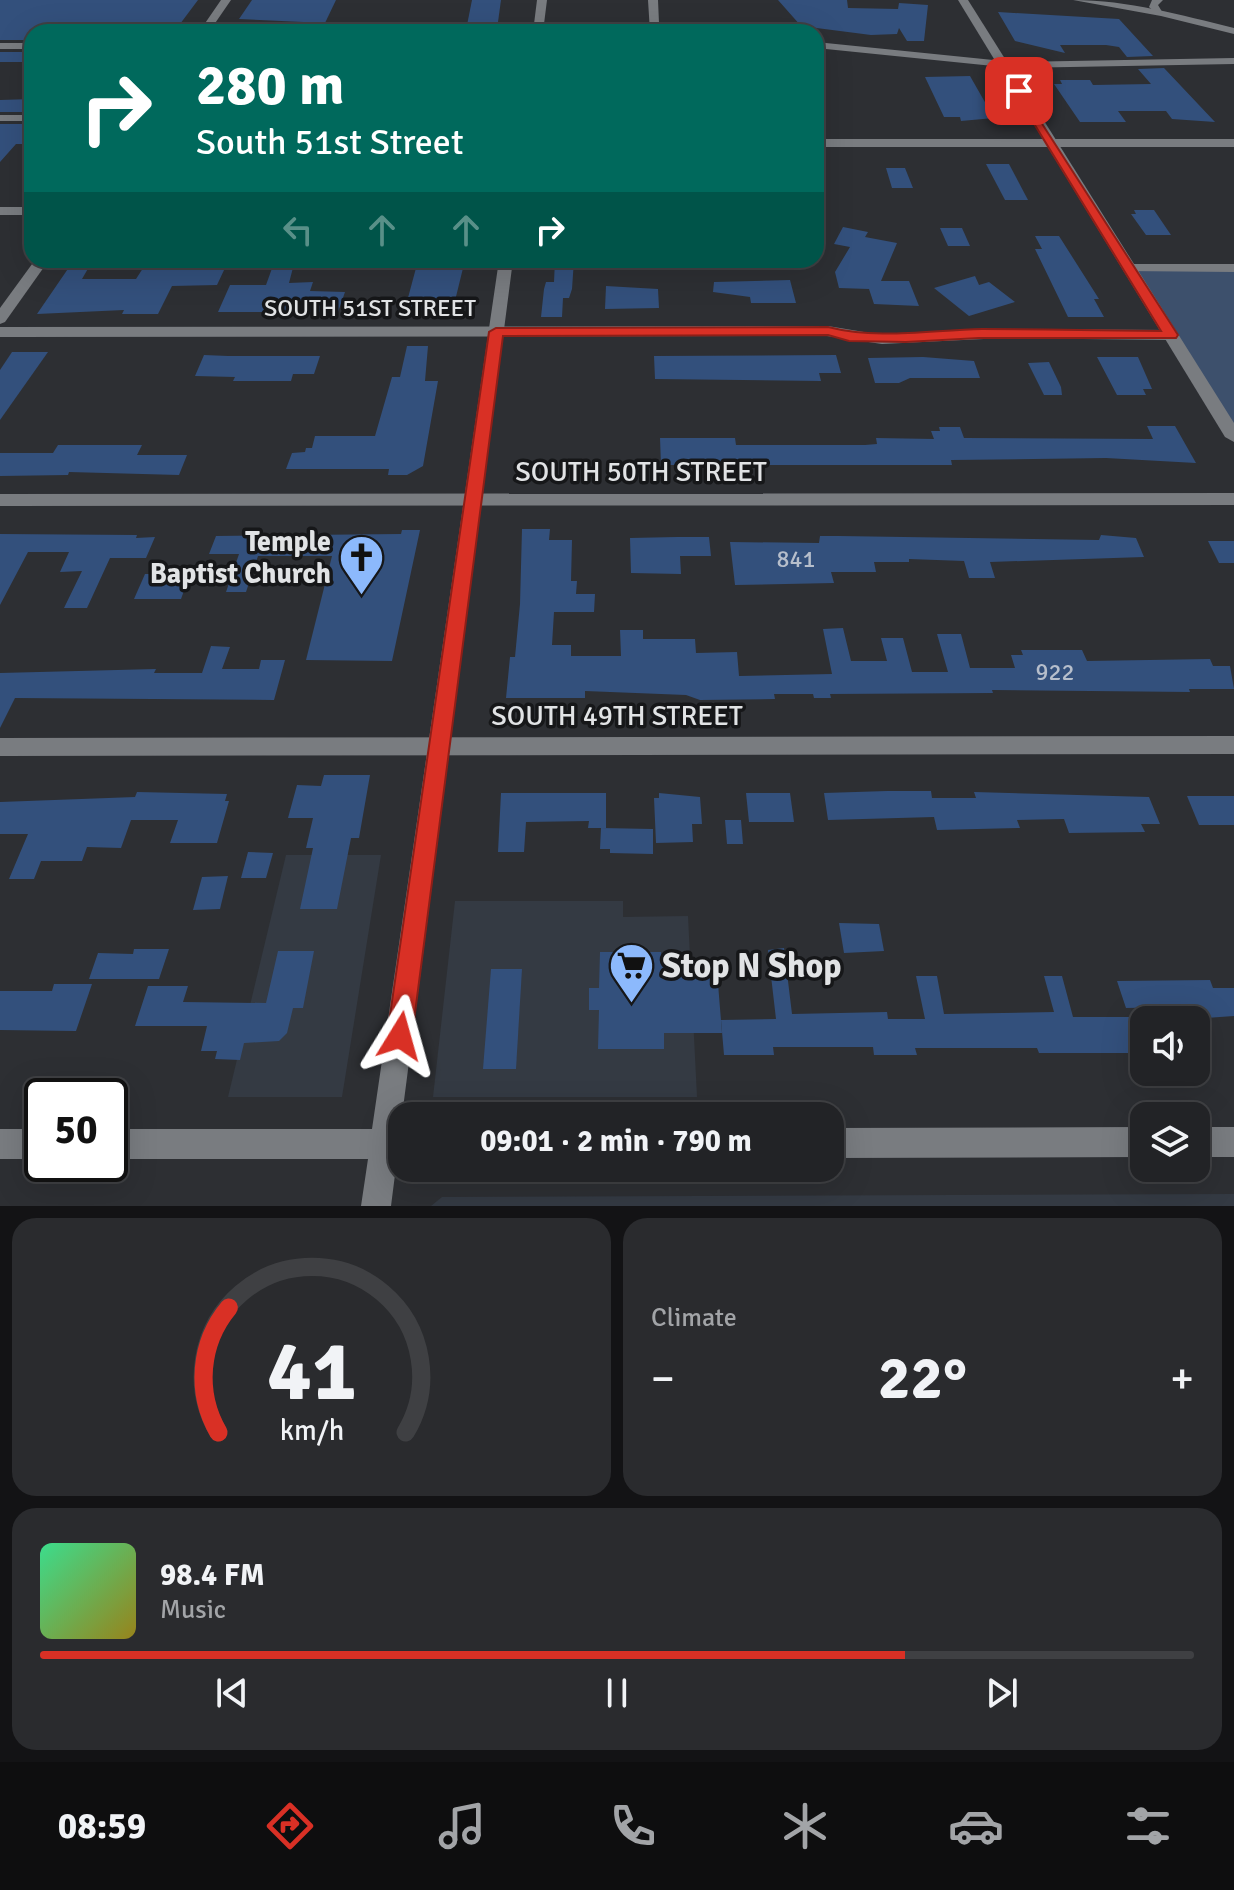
<!DOCTYPE html>
<html lang="en">
<head>
<meta charset="utf-8">
<style>
  :root { --surface:#222326; --page:#2a2b2e; --text:#f1f3f6; --muted:#a2a4a7; --line:#3f4043; --accent:#d93025 }
  body { margin:0; font-family:Signika,sans-serif; background:var(--page); color:var(--text); height:100vh; display:flex; flex-direction:column; font-size:30px; white-space:nowrap }
  * { box-sizing:border-box; margin:0 }
  p { font-size:26px; color:var(--muted) }
  .icon { flex:none; width:44px; height:44px; fill:none; stroke:currentColor; stroke-width:2; stroke-linecap:round; stroke-linejoin:round }
  .map { position:relative; height:1206px; overflow:hidden }
  .details { display:flex; flex-direction:column; gap:12px; padding:12px; background:#131315; flex:1 }
  .details>* { flex:none }
  .top-card { position:absolute; left:24px; top:24px; width:800px; height:244px; border-radius:24px; box-shadow:0 8px 32px #0002,0 0 0 2px var(--line); background:#00695c; color:#fff; overflow:hidden }
  .tools { position:absolute; left:1130px; top:1006px; display:grid; gap:16px }
  .tools a { display:grid; place-items:center; width:80px; height:80px; border-radius:16px; background:var(--surface); box-shadow:0 8px 32px #0002,0 0 0 2px var(--line); font-size:40px }
  .speed { position:absolute; left:24px; top:1078px; display:flex; gap:16px; font-size:40px; font-weight:700; text-align:center }
  .speed>* { display:grid; place-content:center; width:104px; height:104px; border-radius:50%; background:var(--surface); box-shadow:0 8px 32px #0002,0 0 0 2px var(--line); line-height:1 }
  .speed .limit { border:4px solid #111; border-radius:12px; background:#fff; color:#111 }
  .pin { position:absolute; display:grid; place-items:center; width:68px; height:68px; color:#fff; margin:-34px; border-radius:16px; box-shadow:0 4px 12px #0006 }
  .me { position:absolute; width:88px; margin:-44px; rotate:8deg; stroke-linejoin:round; filter:drop-shadow(0 0 6px #0008) }
  .turn { display:flex; align-items:center; gap:28px; height:168px; padding:0 40px; font-size:36px }
  .turn .icon { width:104px; height:104px; stroke-width:2.5 }
  .turn b { display:block; font-size:56px; line-height:68px }
  .lanes { display:flex; align-items:center; height:76px; padding:0 40px; background:#0003; justify-content:center; gap:40px; direction:ltr }
  .lanes .off { opacity:.35 }
  .big { font-size:60px; font-weight:700; line-height:1.1 }
  .details .card { flex:1; display:flex; flex-direction:column; justify-content:center; gap:12px; min-width:0; padding:0 28px; border-radius:24px; background:var(--page) }
  .details .dial { align-items:center; gap:0 }
  .dial svg { height:208px; overflow:visible; fill:none; stroke:var(--line); stroke-width:7; stroke-linecap:round; text-anchor:middle }
  .dial text { fill:var(--text); stroke:none }
  .song { display:flex; align-items:center; gap:24px }
  .cover { width:96px; height:96px; border-radius:12px; background:linear-gradient(135deg,hsl(150 70% 55%),hsl(50 70% 35%)) }
  .played { height:8px; border-radius:4px; background:linear-gradient(90deg,var(--accent) 75%,var(--line) 75%) }
  .keys { display:flex; justify-content:space-around; direction:ltr }
  .heat { display:flex; justify-content:space-between; align-items:center; font-size:44px; direction:ltr }
  .details .tiles { flex:1; display:grid; gap:12px; grid-template-columns:1fr 1fr }
  .card:last-child { grid-column:span 2 }
  .trip { position:absolute; left:388px; top:1102px; width:456px; height:80px; border-radius:24px; background:var(--surface); box-shadow:0 8px 32px #0002,0 0 0 2px var(--line); font-weight:700; line-height:80px; text-align:center }
  .dock { display:flex; height:128px; justify-content:space-around; align-items:center; background:#0e0e0f; color:var(--muted) }
  .dock .icon { width:56px; height:56px }
  .dock .active { color:var(--accent) }
  .dock b { font-size:36px; color:var(--text) }
  .map>svg:first-child { display:block }
  .built { fill:#343a43 }
  .green { fill:#3d506c }
  .building { fill:#33507c }
  .lines { fill:none; stroke-linecap:round; stroke-linejoin:round }
  .street { fill:#797c80; fill-rule:evenodd }
  .secondary { fill:#797c80; fill-rule:evenodd }
  .route { fill:#d93025; stroke:#8d1f18; stroke-width:2 }
  .labels { text-anchor:middle; dominant-baseline:central; stroke-width:7; stroke-linejoin:round; paint-order:stroke }
  .far-street-label { font-size:24px; fill:#e1e3e5; stroke:#161719 }
  .number-label { font-size:24px; fill:#b6becb }
  .street-label { font-size:28px; fill:#e1e3e5; stroke:#161719 }
  .poi-label { font-size:28px; font-weight:bold; fill:#e1e3e5; stroke:#161719; text-anchor:end }
  .near-poi-label { font-size:34px; font-weight:bold; fill:#e1e3e5; stroke:#161719; text-anchor:start }
</style>
</head>
<body>
<div class="map">
<svg width="1234" height="1206" viewBox="0 0 1234 1206">
  <rect width="100%" height="100%" fill="#2d2f33"/>
  <!-- built -->
  <g class="built">
    <polygon points="286,855 381,855 342,1097 228,1097"/>
    <polygon points="455,901 623,901 623,917 688,916 697,1097 433,1097"/>
    <polygon points="1234,1194 1234,1206 431,1206 442,1197"/>
  </g>
  <!-- green -->
  <polygon class="green" points="1129,268 1234,268 1234,437"/>
  <!-- building -->
  <g class="building">
    <polygon points="0,0 198,0 174,32 32,32 32,40 0,40"/>
    <polygon points="252,0 336,0 325,23 239,19"/>
    <polygon points="472,0 501,0 498,22 495,25 467,25"/>
    <polygon points="778,0 847,0 848,8 898,9 899,3 928,5 924,41 907,41 899,28 897,34 871,35 801,26"/>
    <polygon points="998,12 1119,19 1153,56 1127,57 1119,47 1106,45 1060,45 1065,53 1015,41"/>
    <rect x="0" y="52" width="32" height="10"/>
    <polygon points="1164,68 1215,122 1172,119 1166,111 1118,111 1126,122 1080,122 1054,84 1062,84 1060,80 1090,80 1093,85 1151,84 1138,69"/>
    <polygon points="970,76 994,118 961,121 960,117 944,117 925,77"/>
    <polygon points="32,99 32,112 0,112 0,100"/>
    <polygon points="0,124 32,124 32,144 16,144 0,162"/>
    <polygon points="986,164 1009,164 1028,200 1005,200"/>
    <polygon points="886,168 905,168 913,188 892,188"/>
    <polygon points="1134,210 1154,210 1171,235 1146,235 1131,214 1136,214"/>
    <polygon points="843,227 868,232 865,237 897,243 881,281 909,281 919,306 874,304 869,289 839,288 835,272 850,247 834,244"/>
    <polygon points="940,228 962,228 970,246 948,246"/>
    <polygon points="1035,236 1059,236 1099,299 1094,299 1104,317 1068,317 1035,249 1042,249"/>
    <polygon points="74,260 93,260 82,279 136,279 147,262 221,260 217,268 225,268 217,285 172,286 158,314 122,314 124,310 37,314"/>
    <polygon points="275,260 295,260 289,283 313,282 310,291 345,292 338,312 218,312 230,285 266,285"/>
    <polygon points="436,260 465,260 452,313 405,309 416,268 434,267"/>
    <polygon points="555,260 574,260 572,289 569,298 563,298 562,317 541,317 544,289 546,282 554,282"/>
    <polygon points="975,276 979,285 989,282 1015,302 969,316 934,288"/>
    <polygon points="790,280 796,303 751,303 750,297 713,292 714,282"/>
    <polygon points="606,286 658,289 659,308 605,309"/>
    <polygon points="407,346 428,346 425,381 438,381 423,466 407,475 388,475 389,469 286,469 292,453 305,452 306,448 312,448 315,436 375,436 392,377 400,377"/>
    <polygon points="12,352 48,352 0,420 0,370"/>
    <polygon points="204,355 228,356 320,356 314,374 293,374 291,381 233,381 235,377 195,376"/>
    <polygon points="836,355 841,373 819,373 821,381 655,379 654,356"/>
    <polygon points="923,357 974,361 980,378 910,378 899,383 875,383 868,358"/>
    <polygon points="1097,357 1138,357 1152,389 1143,389 1146,395 1117,395"/>
    <polygon points="1049,362 1061,387 1062,395 1044,395 1028,363"/>
    <polygon points="1147,426 1175,426 1196,463 1106,458 951,460 952,465 661,465 660,438 735,438 736,445 865,445 877,444 876,438 934,439 931,431 940,431 939,427 960,427 964,438 1153,439"/>
    <polygon points="58,445 142,445 137,455 187,455 179,475 69,472 68,475 0,476 0,453 53,453"/>
    <polygon points="522,529 550,529 549,540 572,540 571,581 577,581 576,594 595,594 594,612 554,612 552,645 571,645 571,656 621,656 620,630 643,630 643,639 695,639 696,653 737,652 739,676 832,674 823,629 843,628 851,661 887,661 881,638 903,638 912,672 948,672 937,634 961,634 970,668 1015,668 1011,655 1023,655 1021,650 1082,650 1087,661 1210,659 1213,666 1230,666 1234,689 1189,689 1190,692 992,690 993,693 830,694 831,698 814,698 813,694 774,694 775,699 700,700 686,695 585,691 585,698 506,698 510,657 515,657 520,604"/>
    <polygon points="402,530 420,530 392,661 306,660 332,556 258,556 246,592 226,592 239,554 209,554 216,536 401,534"/>
    <polygon points="0,534 137,535 136,538 155,537 146,558 110,558 87,608 64,608 82,571 60,572 69,552 28,552 0,605"/>
    <polygon points="1101,535 1136,538 1144,557 990,562 995,578 969,578 964,561 909,559 909,562 874,562 876,572 831,572 834,583 735,585 730,542 819,543 820,536 839,536 1099,540"/>
    <polygon points="677,537 709,537 711,556 680,556 681,574 631,573 630,538"/>
    <polygon points="1208,541 1234,541 1234,563 1219,563"/>
    <polygon points="145,574 190,574 181,599 134,599"/>
    <polygon points="211,646 230,647 222,669 259,669 261,660 285,660 274,700 15,698 0,728 0,673 156,669 154,673 202,673"/>
    <polygon points="324,775 370,775 359,838 351,838 337,909 300,909 313,848 306,848 313,818 288,818 297,785 321,786"/>
    <polygon points="887,791 931,791 932,798 976,798 974,792 1149,797 1160,824 1141,824 1145,832 1069,833 1064,819 1017,820 1020,828 937,830 934,817 828,820 824,793"/>
    <polygon points="137,792 227,794 225,801 229,801 217,843 170,843 178,820 131,820 121,848 87,847 82,861 41,861 34,879 9,879 28,834 0,834 0,802 135,797"/>
    <polygon points="501,793 606,793 606,828 588,828 589,821 526,822 524,852 498,852"/>
    <polygon points="659,793 700,797 702,824 692,824 693,842 656,843 654,798 659,798"/>
    <polygon points="746,793 790,793 794,822 749,822"/>
    <polygon points="1187,796 1234,796 1234,825 1199,825"/>
    <polygon points="725,820 741,820 743,844 727,844"/>
    <polygon points="601,828 653,829 653,854 610,853 610,849 600,849"/>
    <polygon points="248,852 273,853 266,878 241,878"/>
    <polygon points="228,876 220,909 193,910 202,877"/>
    <polygon points="839,923 879,924 884,951 844,953"/>
    <polygon points="784,948 792,1014 887,1012 888,1019 925,1019 916,976 937,976 944,1014 1054,1012 1044,976 1062,976 1073,1017 1132,1017 1144,1053 1039,1053 1037,1048 915,1048 917,1055 874,1055 873,1047 773,1047 774,1055 724,1055 721,1020 776,1019 768,950"/>
    <polygon points="134,949 169,949 159,979 89,979 98,953 133,954"/>
    <polygon points="278,951 314,951 303,1008 293,1008 287,1033 279,1041 244,1043 240,1060 215,1059 217,1051 201,1051 207,1026 135,1026 148,986 188,986 183,1002 266,1003"/>
    <polygon points="600,952 661,952 662,966 717,971 722,1033 664,1033 664,1049 598,1049 599,1010 589,1010 589,988 599,988"/>
    <polygon points="491,969 522,969 516,1069 483,1069"/>
    <polygon points="1210,980 1213,988 1234,988 1234,1016 1178,1020 1173,1007 1126,1008 1117,981"/>
    <polygon points="54,984 92,984 76,1031 0,1030 0,991 52,991"/>
  </g>
  <g class="lines">
    <!-- street -->
    <g class="street">
      <polygon points="221,0 231,0 209,32 199,32"/>
      <polygon points="648,0 658,0 659,23 717,32 660,29 660,32 650,32"/>
      <polygon points="1152,0 1163,0 1158,5 1164,15 1158,15 1149,7"/>
      <polygon points="816,42 1013,62 1234,58 1234,64 1013,68 816,48"/>
      <rect x="0" y="43" width="32" height="6"/>
      <rect x="0" y="115" width="32" height="6"/>
      <rect x="816" y="139" width="418" height="8"/>
      <rect x="0" y="207" width="32" height="8"/>
      <polygon points="35,260 49,260 5,322 0,324 0,308"/>
      <polygon points="1129,264 1234,264 1234,272 1124,271 1122,268"/>
      <polygon points="828,326 882,335 1004,329 1171,330 1179,335 1171,340 1004,338 882,344 827,336 0,337 0,327"/>
      <polygon points="1234,493 1234,505 0,506 0,494"/>
      <polygon points="1234,736 1234,754 0,756 0,738"/>
    </g>
    <!-- secondary -->
    <g class="secondary">
      <polygon points="537,0 547,0 543,32 533,32"/>
      <polygon points="958,0 968,0 1234,423 1234,442 1225,437"/>
      <path d="M1073,0C1128,0 1181,15 1234,28V34L1161,16Z"/>
      <polygon points="499,260 513,260 402,1116 402,1159 397,1159 391,1206 361,1206 368,1159 110,1159 110,1129 372,1129"/>
      <polygon points="1144,1127 1144,1157 830,1158 830,1128"/>
      <rect x="1196" y="1127" width="38" height="30"/>
      <rect x="0" y="1129" width="42" height="30"/>
    </g>
  </g>
  <!-- route -->
  <path class="route" d="M1019,88L1178,335L1176,338H979L906,342L849,341L828,335L503,336L412,1036L408,1045L400,1049L391,1045L387,1036L489,332L496,328L828,327C879,340 930,330 982,329C1041,329 1101,330 1161,331L1014,91Z"/>
  <!-- icons -->
  <defs>
    <symbol id="church-pin" viewBox="-11 -11 22 30"><path d="M0 17L-7.5 6A9.5 9.5 0 1 1 7.5 6Z" fill="#8cb9fc" stroke="#161719"/><path d="M-1.2-6h2.4v3.5h3.3v2.4h-3.3V6h-2.4V-.1h-3.3v-2.4h3.3Z" fill="#111"/></symbol>
    <symbol id="supermarket-pin" viewBox="-11 -11 22 30"><path d="M0 17L-7.5 6A9.5 9.5 0 1 1 7.5 6Z" fill="#8cb9fc" stroke="#161719"/><path d="M-6-5.5h2.5l.6 2H6L4.5 2H-2.5L-4.4-4H-6ZM-1.5 3.2a1.3 1.3 0 1 0 .1 0ZM3 3.2a1.3 1.3 0 1 0 .1 0Z" fill="#111"/></symbol>
  </defs>
  <g fill-rule="evenodd">
    <use href="#church-pin" x="336" y="532" width="51" height="69"/>
    <use href="#supermarket-pin" x="606" y="940" width="51" height="69"/>
  </g>
  <g class="labels">
    <!-- far-street labels -->
    <g class="far-street-label">
      <text x="370" y="308">SOUTH 51ST STREET</text>
    </g>
    <!-- number labels -->
    <g class="number-label">
      <text x="796" y="559">841</text>
      <text x="1055" y="672">922</text>
    </g>
    <!-- street labels -->
    <g class="street-label">
      <text x="641" y="472">SOUTH 50TH STREET</text>
      <text x="617" y="716">SOUTH 49TH STREET</text>
    </g>
    <!-- poi labels -->
    <g class="poi-label">
      <text x="331" y="542">Temple<tspan x="331" dy="32">Baptist Church</tspan></text>
    </g>
    <!-- near-poi labels -->
    <g class="near-poi-label">
      <text x="662" y="966">Stop N Shop</text>
    </g>
  </g>
</svg>
<div class="tools">
<a><svg class="icon" aria-label="sound" viewBox="0 0 24 24"><path d="M4 9h4l5-4v14l-5-4H4zM17 9q2 3 0 6"/></svg></a>
<a><svg class="icon" aria-label="layers" viewBox="0 0 24 24"><path d="M12 4l9 5-9 5-9-5zM3 14l9 5 9-5"/></svg></a>
</div>
<div class="speed"><div class="limit">50</div></div>
<div class="pin" style="left:1019px;top:91px;background:#d93025"><svg class="icon" aria-label="arrive" viewBox="0 0 24 24"><path d="M6 21V4h12l-3 4 3 4H6"/></svg></div>
<svg class="me" style="left:400px;top:1036px" viewBox="-20 -20 40 40"><path d="M0-17L14 15 0 8-14 15z" fill="#d93025" stroke="#fff" stroke-width="4"/></svg>
<div class="trip">09:01 · 2 min · 790 m</div>
<div class="top-card">
<div class="turn"><svg class="icon" aria-label="right" viewBox="0 0 24 24"><path d="M7 20v-9h11M14 6l5 5-5 5"/></svg><div><b>280 m</b>South 51st Street</div></div>
<div class="lanes"><svg class="icon off" aria-label="left" viewBox="0 0 24 24"><path d="M17 20v-9H6M10 6l-5 5 5 5"/></svg><svg class="icon off" aria-label="ahead" viewBox="0 0 24 24"><path d="M12 20V5M6 11l6-6 6 6"/></svg><svg class="icon off" aria-label="ahead" viewBox="0 0 24 24"><path d="M12 20V5M6 11l6-6 6 6"/></svg><svg class="icon" aria-label="right" viewBox="0 0 24 24"><path d="M7 20v-9h11M14 6l5 5-5 5"/></svg></div>
</div>
</div>
<section class="details">
<div class="tiles">
<div class="card dial"><svg viewBox="0 0 100 80">
<path d="M14 69A42 42 0 1 1 86 69"/>
<path d="M14 69A42 42 0 0 1 18 21" stroke="#d93025"/>
<text x="50" y="56" font-size="32" font-weight="700">41</text>
<text x="50" y="72" font-size="11">km/h</text>
</svg></div>
<div class="card"><p>Climate</p>
<div class="heat"><a>−</a><b class="big">22°</b><a>+</a></div>
</div>
<div class="card">
<div class="song"><i class="cover"></i><div><b>98.4 FM</b><p>Music</p></div></div>
<div class="played"></div>
<div class="keys"><svg class="icon" aria-label="previous" viewBox="0 0 24 24"><path d="M18 5L8 12l10 7zM5 5v14"/></svg><svg class="icon" aria-label="pause" viewBox="0 0 24 24"><path d="M8 5v14M16 5v14"/></svg><svg class="icon" aria-label="next" viewBox="0 0 24 24"><path d="M6 5l10 7-10 7zM19 5v14"/></svg></div>
</div>
</div>
</section>
<nav class="dock">
<b>08:59</b>
<svg class="icon active" aria-label="directions" viewBox="0 0 24 24"><path d="M12 3l9 9-9 9-9-9zM9 14v-3h6M13 9l2 2-2 2"/></svg>
<svg class="icon" aria-label="music" viewBox="0 0 24 24"><path d="M9 18V5l10-2v13"/><circle cx="6" cy="18" r="3"/><circle cx="16" cy="16" r="3"/></svg>
<svg class="icon" aria-label="phone" viewBox="0 0 24 24"><path d="M5 4h4l2 5-3 2q2 4 5 5l2-3 5 2v4C11 20 4 13 5 4z"/></svg>
<svg class="icon" aria-label="climate" viewBox="0 0 24 24"><path d="M12 3v18M4 7l16 10M4 17L20 7"/></svg>
<svg class="icon" aria-label="car" viewBox="0 0 24 24"><path d="M5 17H2v-5l4-1 3-4h7l3 4 3 1v5h-3M9 17h6M6 11h13"/><circle cx="7" cy="17" r="2"/><circle cx="17" cy="17" r="2"/></svg>
<svg class="icon" aria-label="filters" viewBox="0 0 24 24"><path d="M4 7h16M4 17h16"/><circle cx="9" cy="7" r="2"/><circle cx="15" cy="17" r="2"/></svg>
</nav>
</body>
</html>
